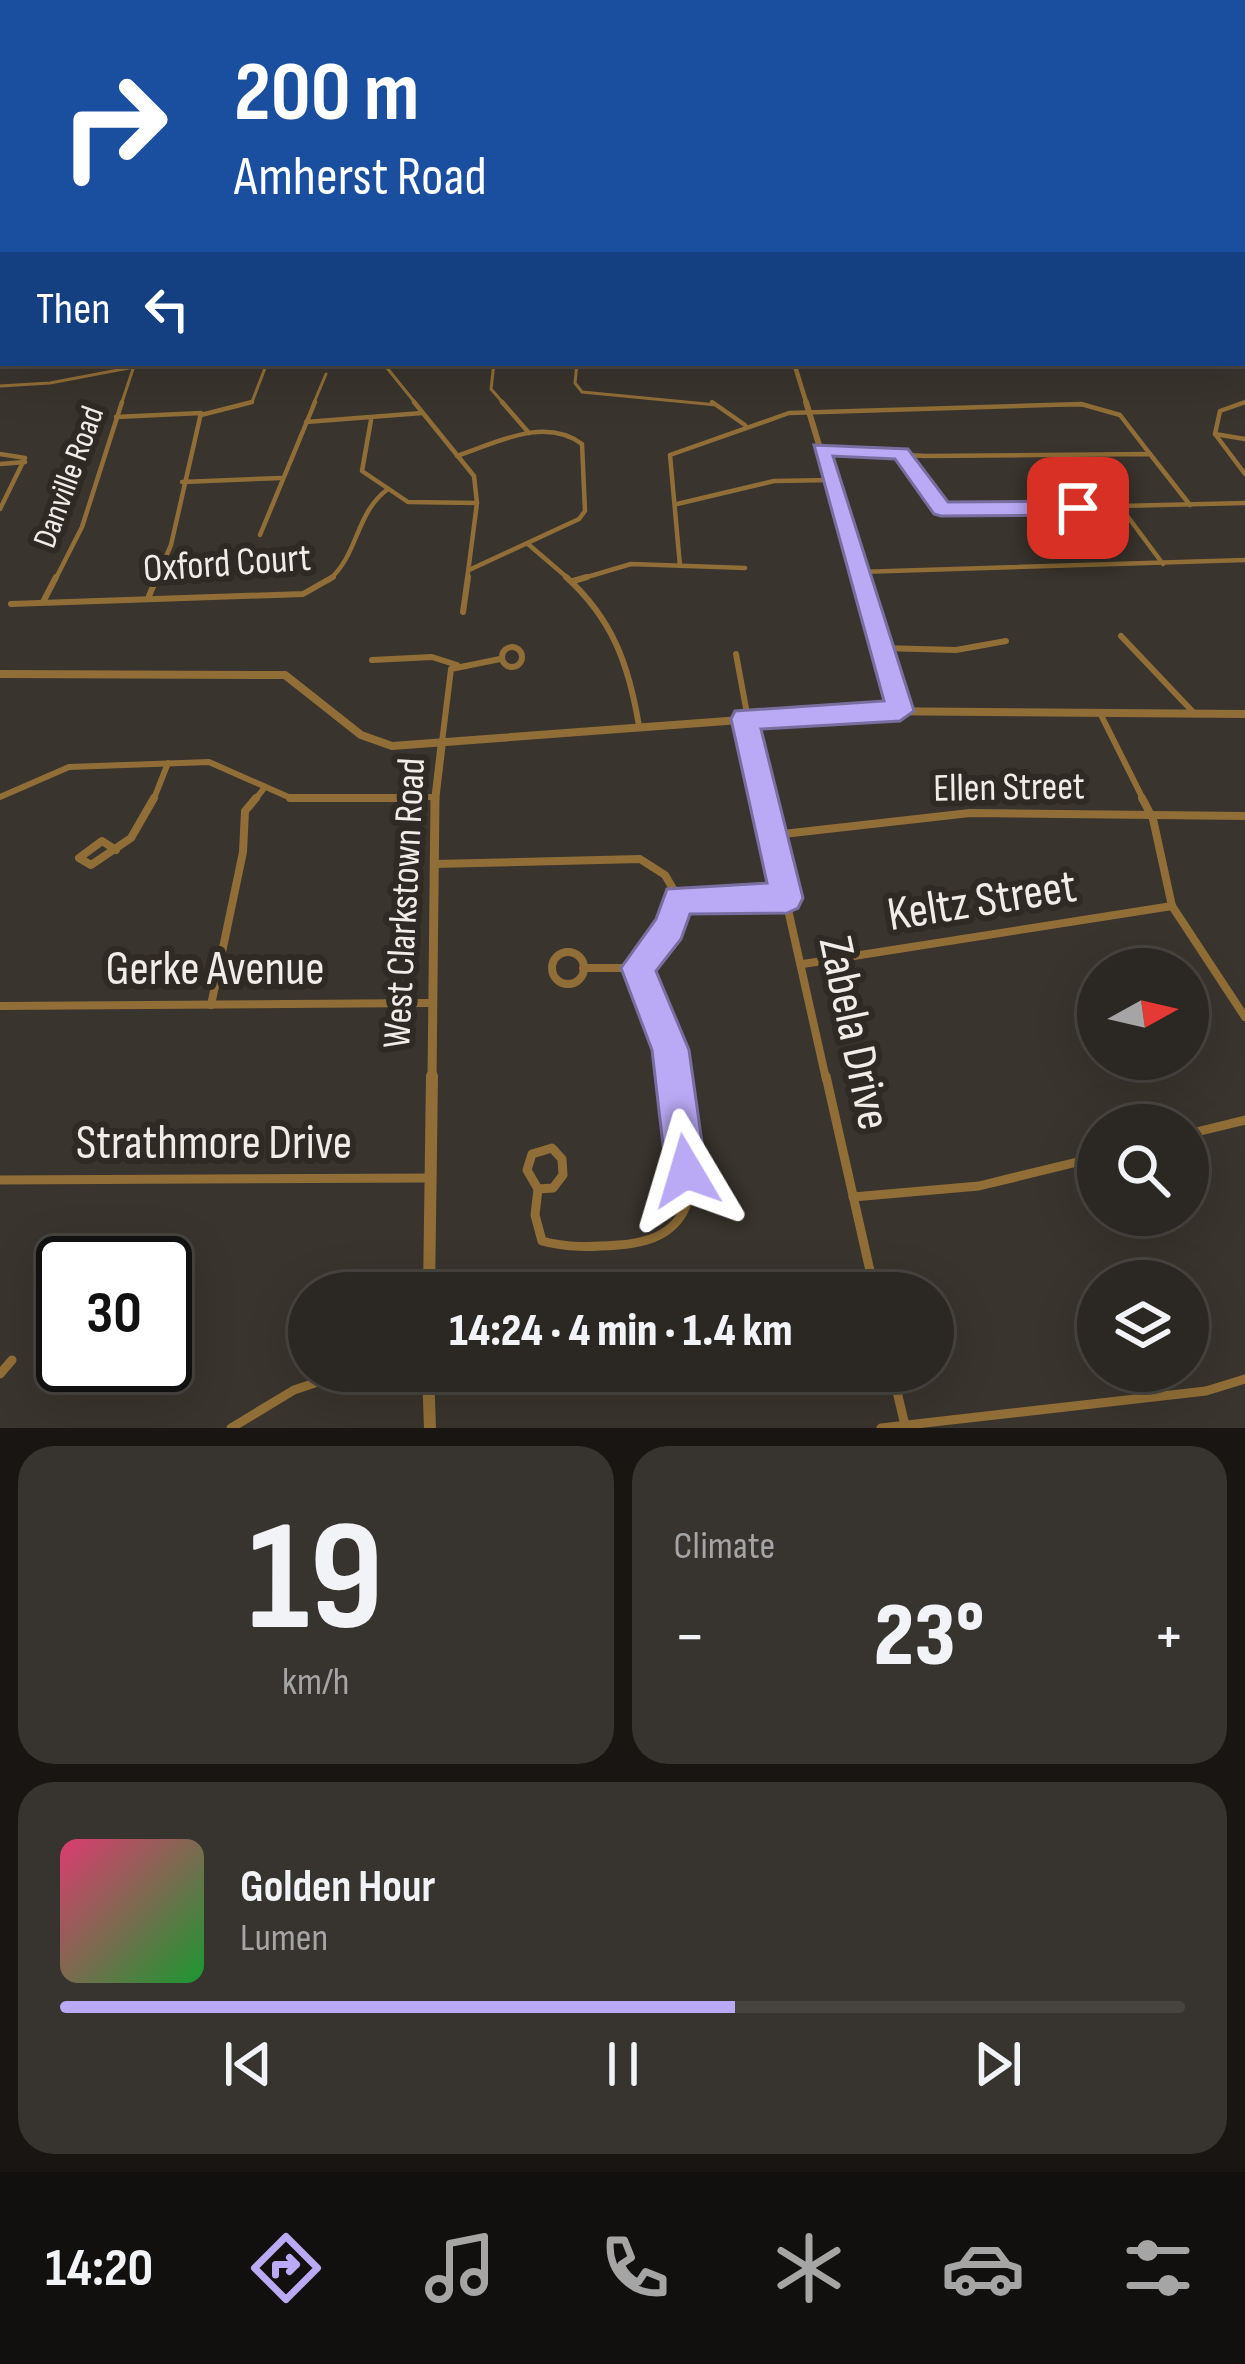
<!DOCTYPE html>
<html lang="en">
<head>
<meta charset="utf-8">
<style>
  :root { --surface:#2b2722; --page:#37332f; --text:#f1f3f6; --muted:#a6a5a5; --line:#474440; --accent:#baaaf6 }
  body { margin:0; font-family:"Sofia Sans Condensed",sans-serif; background:var(--page); color:var(--text); height:100vh; display:flex; flex-direction:column; font-size:45px; white-space:nowrap }
  * { box-sizing:border-box; margin:0 }
  p { font-size:39px; color:var(--muted) }
  .icon { flex:none; width:66px; height:66px; fill:none; stroke:currentColor; stroke-width:2; stroke-linecap:round; stroke-linejoin:round }
  .map { position:relative; height:1428px; overflow:hidden }
  .drawer { display:flex; flex-direction:column; gap:18px; padding:18px; background:#181513; flex:1 }
  .drawer>* { flex:none }
  .guide { position:absolute; left:0px; top:0px; width:1245px; height:366px; box-shadow:0 12px 48px #0002,0 0 0 3px var(--line); background:#1a4fa0; color:#fff; overflow:hidden }
  .needle { width:78px; rotate:82deg }
  .tools { position:absolute; left:1077px; top:948px; display:grid; gap:24px }
  .tools a { display:grid; place-items:center; width:132px; height:132px; border-radius:50%; background:var(--surface); box-shadow:0 12px 48px #0002,0 0 0 3px var(--line); font-size:60px }
  .speed { position:absolute; left:36px; top:1236px; display:flex; gap:24px; font-size:60px; font-weight:700; text-align:center }
  .speed>* { display:grid; place-content:center; width:156px; height:156px; border-radius:50%; background:var(--surface); box-shadow:0 12px 48px #0002,0 0 0 3px var(--line); line-height:1 }
  .speed .limit { border:6px solid #111; border-radius:18px; background:#fff; color:#111 }
  .pin { position:absolute; display:grid; place-items:center; width:102px; height:102px; color:#fff; margin:-51px; border-radius:24px; box-shadow:0 6px 18px #0006 }
  .me { position:absolute; width:132px; margin:-66px; rotate:353deg; stroke-linejoin:round; filter:drop-shadow(0 0 9px #0008) }
  .turn { display:flex; align-items:center; gap:42px; height:252px; padding:0 36px; font-size:54px }
  .turn .icon { width:156px; height:156px; stroke-width:2.5 }
  .turn b { display:block; font-size:84px; line-height:102px }
  .then { display:flex; align-items:center; height:114px; padding:0 36px; background:#0003; gap:24px; font-size:45px }
  .big { font-size:90px; font-weight:800; line-height:1.1 }
  .drawer .card { flex:1; display:flex; flex-direction:column; justify-content:center; gap:18px; min-width:0; padding:0 42px; border-radius:36px; background:var(--page) }
  .drawer .dial { align-items:center; gap:0 }
  .dial b { font-size:156px; line-height:1 }
  .song { display:flex; align-items:center; gap:36px }
  .cover { width:144px; height:144px; border-radius:18px; background:linear-gradient(135deg,hsl(340 70% 55%),hsl(130 70% 35%)) }
  .played { height:12px; border-radius:6px; background:linear-gradient(90deg,var(--accent) 60%,var(--line) 60%) }
  .keys { display:flex; justify-content:space-around; direction:ltr }
  .heat { display:flex; justify-content:space-between; align-items:center; font-size:66px; direction:ltr }
  .drawer .tiles { flex:1; display:grid; gap:18px; grid-template-columns:1fr 1fr }
  .card:last-child { grid-column:span 2 }
  .trip { position:absolute; left:288px; top:1272px; width:666px; height:120px; border-radius:60px; background:var(--surface); box-shadow:0 12px 48px #0002,0 0 0 3px var(--line); font-weight:800; line-height:120px; text-align:center }
  .menu { display:flex; height:192px; justify-content:space-around; align-items:center; background:#11100e; color:var(--muted) }
  .menu .icon { width:84px; height:84px }
  .menu .selected { color:var(--accent) }
  .menu b { font-size:54px; color:var(--text) }
  .map>svg:first-child { display:block }
  .lines { fill:none; stroke-linecap:round; stroke-linejoin:round }
  .minor-far4 { stroke:#916e37; stroke-width:3 }
  .minor-far3 { stroke:#916e37; stroke-width:4.5 }
  .minor-far2 { stroke:#916e37; stroke-width:6 }
  .minor-far1 { stroke:#916e37; stroke-width:8 }
  .minor { stroke:#916e37; stroke-width:9 }
  .tertiary-far4 { stroke:#916e37; stroke-width:4.5 }
  .tertiary-far3 { stroke:#916e37; stroke-width:6 }
  .tertiary-far2 { stroke:#916e37; stroke-width:8 }
  .tertiary-far1 { stroke:#916e37; stroke-width:9 }
  .tertiary { stroke:#916e37; stroke-width:12 }
  .route { fill:#baaaf6; stroke:#796ea0; stroke-width:3 }
  .labels { text-anchor:middle; dominant-baseline:central; stroke-width:12; stroke-linejoin:round; paint-order:stroke }
  .far-street-label { font-size:33px; fill:#f0ede8; stroke:#2f2a23 }
  .street-label { font-size:39px; fill:#f0ede8; stroke:#2f2a23 }
  .near-street-label { font-size:48px; fill:#f0ede8; stroke:#2f2a23 }
</style>
</head>
<body>
<div class="map">
<svg width="1245" height="1428" viewBox="0 0 1245 1428">
  <rect width="100%" height="100%" fill="#39342d"/>
  <g class="lines">
    <!-- minor-far4 -->
    <g class="minor-far4">
      <polyline points="383,363 417,405"/>
      <polyline points="494,363 491,389 505,405"/>
      <polyline points="577,363 575,383 582,392 717,405"/>
      <polyline points="784,363 815,363"/>
      <polyline points="944,363 1245,364"/>
      <polyline points="0,386 50,383 155,363"/>
      <polyline points="121,405 134,366"/>
      <polyline points="241,405 252,402 267,363"/>
      <polyline points="313,405 326,374"/>
      <polyline points="1056,405 1084,405"/>
      <polyline points="1237,405 1245,402"/>
    </g>
    <!-- minor-far3 -->
    <g class="minor-far3">
      <polyline points="414,402 474,476 477,503 467,580"/>
      <polyline points="502,402 529,433"/>
      <polyline points="712,402 745,425"/>
      <polyline points="1245,402 1220,411 1215,434 1245,474"/>
      <polyline points="201,415 252,402"/>
      <polyline points="116,417 201,413 171,545 156,580"/>
      <polyline points="371,420 362,471 408,502 477,503"/>
      <polyline points="306,422 422,413"/>
      <polyline points="1215,434 1245,439"/>
      <polyline points="821,450 925,456 1150,454 1190,505"/>
      <polyline points="901,453 935,505 950,510 1245,503"/>
      <polyline points="0,454 25,458 0,509"/>
      <path d="M457,456C496,443 544,416 582,444L585,511L579,519L469,570"/>
      <polyline points="0,464 25,462"/>
      <polyline points="182,482 281,478"/>
      <polyline points="677,504 774,481 832,480"/>
      <polyline points="1122,509 1163,564"/>
      <polyline points="260,535 315,402"/>
      <polyline points="528,544 570,580"/>
      <polyline points="680,566 670,455 789,413 1081,404 1120,415 1150,454"/>
      <polyline points="859,572 1245,560"/>
      <polyline points="55,580 82,527 122,402"/>
      <path d="M329,580C359,554 355,513 388,489"/>
      <polyline points="577,580 631,564 745,568"/>
    </g>
    <!-- minor-far2 -->
    <g class="minor-far2">
      <path d="M566,577C613,619 629,666 639,726"/>
      <polyline points="573,581 587,577"/>
      <polyline points="149,596 157,577"/>
      <polyline points="43,602 56,577"/>
      <polyline points="11,604 303,594 333,577"/>
      <polyline points="463,612 468,577"/>
      <polyline points="1121,636 1193,712"/>
      <circle cx="512" cy="657" r="10"/>
      <polyline points="881,648 956,650 1006,641"/>
      <polyline points="736,654 763,801"/>
      <polyline points="372,660 432,657 457,665"/>
      <polyline points="1101,715 1144,801"/>
      <polyline points="442,742 451,669 500,659"/>
      <polyline points="0,797 69,767 209,762 293,799 435,797"/>
      <polyline points="153,801 168,763"/>
      <polyline points="254,801 265,787"/>
    </g>
    <!-- minor-far1 -->
    <g class="minor-far1">
      <polyline points="290,798 397,798"/>
      <polyline points="763,798 826,1079"/>
      <polyline points="1142,798 1153,819 1172,906 1245,1017"/>
      <polyline points="774,835 970,813 1245,816"/>
      <polyline points="116,850 102,841 79,858 91,865 131,838 154,798"/>
      <polyline points="434,864 640,859 665,875 679,899"/>
      <polyline points="679,899 787,898"/>
      <circle cx="568" cy="968" r="16"/>
      <polyline points="803,964 1172,906"/>
      <polyline points="583,968 638,968"/>
      <polyline points="211,1005 243,852 245,811 256,798"/>
      <polyline points="0,1006 430,1003"/>
      <polyline points="674,1079 638,968 669,928 679,899"/>
    </g>
    <!-- minor -->
    <g class="minor">
      <polyline points="826,1076 875,1293"/>
      <polyline points="1188,1134 1245,1120"/>
      <polygon points="552,1148 562,1159 563,1175 553,1188 538,1189 527,1170 532,1154"/>
      <polyline points="0,1180 429,1178"/>
      <path d="M538,1189L535,1215L542,1241C567,1248 592,1247 618,1245C720,1239 692,1148 673,1076"/>
      <polyline points="853,1197 979,1186 1098,1157"/>
      <polyline points="892,1371 905,1425"/>
      <polyline points="0,1374 12,1360"/>
      <polyline points="231,1428 294,1390 351,1371"/>
      <polyline points="881,1428 1206,1391 1245,1379"/>
    </g>
    <!-- tertiary-far4 -->
    <polyline class="tertiary-far4" points="794,363 807,405"/>
    <!-- tertiary-far3 -->
    <polyline class="tertiary-far3" points="806,402 860,580"/>
    <!-- tertiary-far2 -->
    <g class="tertiary-far2">
      <polyline points="859,577 900,711"/>
      <polyline points="0,674 285,675 361,735 392,746 861,711 1245,714"/>
      <polyline points="435,801 442,742"/>
    </g>
    <!-- tertiary-far1 -->
    <polyline class="tertiary-far1" points="432,1079 435,798"/>
    <!-- tertiary -->
    <g class="tertiary">
      <polyline points="429,1293 432,1076"/>
      <polyline points="428,1371 430,1428"/>
    </g>
  </g>
  <!-- sky -->
  <linearGradient id="sky" x2="0" y2="1"><stop stop-color="#1f1d19"/><stop offset="0.44" stop-color="#4e5057"/><stop offset="1" stop-color="#4e5057" stop-opacity="0"/></linearGradient>
  <rect width="1245" height="354" fill="url(#sky)"/>
  <!-- route -->
  <polygon class="route" points="814,445 908,449 948,502 1078,501 1089,508 1078,515 941,516 934,514 895,459 833,456 914,711 900,721 761,729 803,898 798,908 787,913 690,914 681,939 656,971 689,1050 706,1171 701,1185 686,1191 672,1185 666,1171 652,1050 621,968 656,919 667,889 767,883 731,719 735,711 884,701"/>
  <g class="labels">
    <!-- far-street labels -->
    <g class="far-street-label">
      <text transform="translate(69 477) rotate(-70)">Danville Road</text>
    </g>
    <!-- street labels -->
    <g class="street-label">
      <text transform="translate(227 564) rotate(-4)">Oxford Court</text>
      <text transform="translate(1009 788) rotate(-1)">Ellen Street</text>
      <text transform="translate(405 903) rotate(-87)">West Clarkstown Road</text>
    </g>
    <!-- near-street labels -->
    <g class="near-street-label">
      <text transform="translate(982 901) rotate(-9)">Keltz Street</text>
      <text x="215" y="969">Gerke Avenue</text>
      <text transform="translate(854 1033) rotate(78)">Zabela Drive</text>
      <text x="214" y="1143">Strathmore Drive</text>
    </g>
  </g>
</svg>
<div class="tools">
<a><svg class="needle" viewBox="-14 -14 28 28"><path d="M0-13l5 13h-10z" fill="#e53935"/><path d="M0 13l5-13h-10z" fill="#a6a5a5"/></svg></a>
<a><svg class="icon" aria-label="search" viewBox="0 0 24 24"><circle cx="10" cy="10" r="6"/><path d="M15 15l6 6"/></svg></a>
<a><svg class="icon" aria-label="layers" viewBox="0 0 24 24"><path d="M12 4l9 5-9 5-9-5zM3 14l9 5 9-5"/></svg></a>
</div>
<div class="speed"><div class="limit">30</div></div>
<div class="pin" style="left:1078px;top:508px;background:#d93025"><svg class="icon" aria-label="arrive" viewBox="0 0 24 24"><path d="M6 21V4h12l-3 4 3 4H6"/></svg></div>
<svg class="me" style="left:686px;top:1171px" viewBox="-20 -20 40 40"><path d="M0-17L14 15 0 8-14 15z" fill="#baaaf6" stroke="#fff" stroke-width="4"/></svg>
<div class="trip">14:24 · 4 min · 1.4 km</div>
<div class="guide">
<div class="turn"><svg class="icon" aria-label="right" viewBox="0 0 24 24"><path d="M7 20v-9h11M14 6l5 5-5 5"/></svg><div><b>200 m</b>Amherst Road</div></div>
<div class="then">Then<svg class="icon" aria-label="left" viewBox="0 0 24 24"><path d="M17 20v-9H6M10 6l-5 5 5 5"/></svg></div>
</div>
</div>
<section class="drawer">
<div class="tiles">
<div class="card dial"><b>19</b><p>km/h</p></div>
<div class="card"><p>Climate</p>
<div class="heat"><a>−</a><b class="big">23°</b><a>+</a></div>
</div>
<div class="card">
<div class="song"><i class="cover"></i><div><b>Golden Hour</b><p>Lumen</p></div></div>
<div class="played"></div>
<div class="keys"><svg class="icon" aria-label="previous" viewBox="0 0 24 24"><path d="M18 5L8 12l10 7zM5 5v14"/></svg><svg class="icon" aria-label="pause" viewBox="0 0 24 24"><path d="M8 5v14M16 5v14"/></svg><svg class="icon" aria-label="next" viewBox="0 0 24 24"><path d="M6 5l10 7-10 7zM19 5v14"/></svg></div>
</div>
</div>
</section>
<nav class="menu">
<b>14:20</b>
<svg class="icon selected" aria-label="directions" viewBox="0 0 24 24"><path d="M12 3l9 9-9 9-9-9zM9 14v-3h6M13 9l2 2-2 2"/></svg>
<svg class="icon" aria-label="music" viewBox="0 0 24 24"><path d="M9 18V5l10-2v13"/><circle cx="6" cy="18" r="3"/><circle cx="16" cy="16" r="3"/></svg>
<svg class="icon" aria-label="phone" viewBox="0 0 24 24"><path d="M5 4h4l2 5-3 2q2 4 5 5l2-3 5 2v4C11 20 4 13 5 4z"/></svg>
<svg class="icon" aria-label="climate" viewBox="0 0 24 24"><path d="M12 3v18M4 7l16 10M4 17L20 7"/></svg>
<svg class="icon" aria-label="car" viewBox="0 0 24 24"><path d="M5 17H2v-5l4-1 3-4h7l3 4 3 1v5h-3M9 17h6M6 11h13"/><circle cx="7" cy="17" r="2"/><circle cx="17" cy="17" r="2"/></svg>
<svg class="icon" aria-label="filters" viewBox="0 0 24 24"><path d="M4 7h16M4 17h16"/><circle cx="9" cy="7" r="2"/><circle cx="15" cy="17" r="2"/></svg>
</nav>
</body>
</html>
